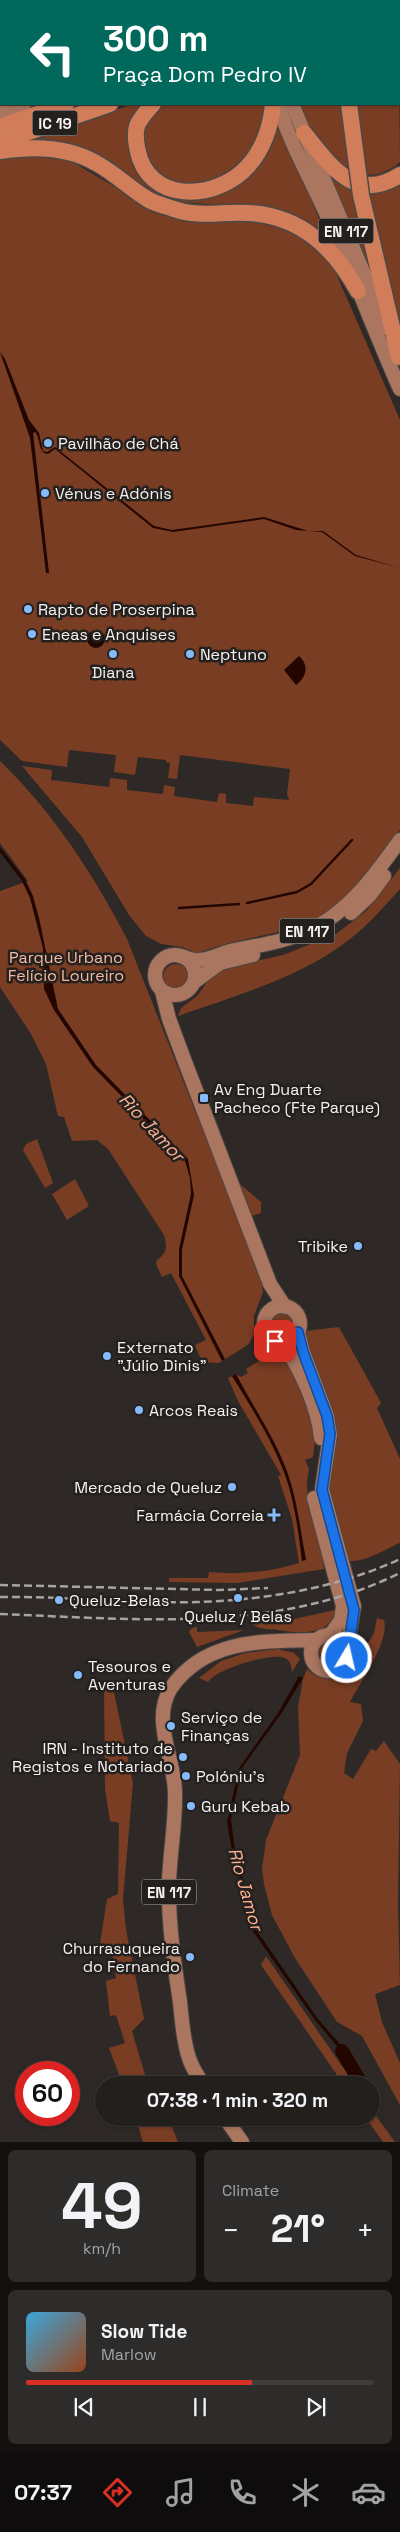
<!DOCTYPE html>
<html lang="en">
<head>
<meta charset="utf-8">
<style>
  :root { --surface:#221f1d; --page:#2e2c2a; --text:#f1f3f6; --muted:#a2a2a4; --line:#3f3d3b; --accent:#d93025 }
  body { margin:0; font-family:"Space Grotesk",sans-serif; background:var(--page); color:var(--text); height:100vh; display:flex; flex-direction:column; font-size:19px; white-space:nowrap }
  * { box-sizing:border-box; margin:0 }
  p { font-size:16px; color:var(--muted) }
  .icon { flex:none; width:28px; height:28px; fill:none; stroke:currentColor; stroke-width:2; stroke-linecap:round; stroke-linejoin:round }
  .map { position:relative; height:2142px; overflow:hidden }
  .side { display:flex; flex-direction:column; gap:8px; padding:8px; background:#131110; flex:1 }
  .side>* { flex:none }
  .top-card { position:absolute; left:0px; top:0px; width:400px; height:105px; box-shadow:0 1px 4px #0004,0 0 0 1px var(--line); background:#00695c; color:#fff; overflow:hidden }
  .speed { position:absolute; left:15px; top:2061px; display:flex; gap:10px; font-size:25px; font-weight:700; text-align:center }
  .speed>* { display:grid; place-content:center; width:65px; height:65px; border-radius:50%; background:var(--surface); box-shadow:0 1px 4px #0004,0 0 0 1px var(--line); line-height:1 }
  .speed .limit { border:8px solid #d22; background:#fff; color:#111 }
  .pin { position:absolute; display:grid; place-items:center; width:42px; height:42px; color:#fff; margin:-21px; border-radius:10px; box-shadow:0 2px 8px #0006 }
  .me { position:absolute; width:55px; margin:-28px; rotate:9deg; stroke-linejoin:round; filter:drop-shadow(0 0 4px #0008) }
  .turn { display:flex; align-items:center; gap:18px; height:105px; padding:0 20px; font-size:22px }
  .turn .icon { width:65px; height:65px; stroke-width:2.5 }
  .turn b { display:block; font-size:35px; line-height:42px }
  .big { font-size:38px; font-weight:700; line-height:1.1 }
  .side .card { flex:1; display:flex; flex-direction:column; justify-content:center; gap:8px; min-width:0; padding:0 18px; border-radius:8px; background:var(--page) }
  .side .dial { align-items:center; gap:0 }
  .dial b { font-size:65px; line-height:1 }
  .song { display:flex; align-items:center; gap:15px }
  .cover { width:60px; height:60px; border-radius:8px; background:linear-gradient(135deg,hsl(200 70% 55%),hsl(20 70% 35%)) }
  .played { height:5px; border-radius:2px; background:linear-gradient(90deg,var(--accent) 65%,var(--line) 65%) }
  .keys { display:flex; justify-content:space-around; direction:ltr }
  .heat { display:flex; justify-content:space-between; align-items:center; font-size:28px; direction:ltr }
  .side .tiles { flex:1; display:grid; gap:8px; grid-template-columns:1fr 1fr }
  .card:last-child { grid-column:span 2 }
  .trip { position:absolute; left:95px; top:2076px; width:285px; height:50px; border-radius:25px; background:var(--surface); box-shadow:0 1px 4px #0004,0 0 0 1px var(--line); font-weight:700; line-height:50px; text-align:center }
  .dock { display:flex; height:80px; justify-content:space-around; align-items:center; background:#0e0c0c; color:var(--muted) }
  .dock .icon { width:35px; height:35px }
  .dock .selected { color:var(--accent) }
  .dock b { font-size:22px; color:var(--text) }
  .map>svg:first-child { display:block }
  .green { fill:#793d23 }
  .water { fill:#240600 }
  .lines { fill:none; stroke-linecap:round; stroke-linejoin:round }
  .stream { stroke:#240600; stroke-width:2.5 }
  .river { stroke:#240600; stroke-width:14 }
  .primary-casing { stroke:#4c4846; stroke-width:16 }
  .highway-casing { stroke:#4c4846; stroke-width:19 }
  .primary { stroke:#ab7660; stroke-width:14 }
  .highway { stroke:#d17d5a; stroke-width:16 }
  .rail { stroke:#a8a4a2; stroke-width:2.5; stroke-dasharray:8 4; stroke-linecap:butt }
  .highway-bridge-casing { stroke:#4c4846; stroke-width:19; stroke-linecap:butt }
  .highway-bridge { stroke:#d17d5a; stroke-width:16 }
  .route-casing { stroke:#114b97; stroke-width:12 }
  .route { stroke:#1a73e8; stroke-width:9 }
  .poi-dot { fill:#85bbfb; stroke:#24201e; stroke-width:2 }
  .labels { text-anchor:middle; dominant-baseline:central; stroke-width:5; stroke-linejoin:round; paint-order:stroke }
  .shield { fill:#24201e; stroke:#b7b3b2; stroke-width:1 }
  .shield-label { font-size:15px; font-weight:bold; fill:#f6f2f1 }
  .poi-label { font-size:16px; fill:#f6f2f1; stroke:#24201e; text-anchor:start }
  .park-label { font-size:16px; fill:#f3b9a2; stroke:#24201e }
  .water-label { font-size:18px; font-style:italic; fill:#fbaf91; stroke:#24201e }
</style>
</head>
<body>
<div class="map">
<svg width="400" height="2142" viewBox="0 0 400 2142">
  <rect width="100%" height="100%" fill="#2e2927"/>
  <!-- green -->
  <g class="green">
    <path d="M399,60L400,162C391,170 377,177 365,174L354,104H399Z"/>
    <path d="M134,104H142C120,131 124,156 145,181L225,188L276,114L327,238L299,218L276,208L175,202L150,194L34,141L31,137Z"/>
    <path d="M157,104H266C264,114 263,125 259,134C245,166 207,193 170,182C163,180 156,173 150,170L141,131Z"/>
    <polygon points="300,104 342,104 350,168 345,171 310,133"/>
    <polygon points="33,153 66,158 135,199 152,212 177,219 247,220 288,230 306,240 332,264 400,420 400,830 363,880 349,895 322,917 296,928 229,943 197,953 182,947 161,944 146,936 129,915 82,837 22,766 52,770 51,780 109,787 110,778 127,780 127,790 163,794 164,785 175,787 174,796 217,802 219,793 226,794 226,803 253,806 254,797 289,800 287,794 290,769 180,755 177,779 168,778 170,763 166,762 166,760 138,757 135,775 114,772 116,755 69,750 67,767 22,761 0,740 0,158"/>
    <polygon points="326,174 354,187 378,289"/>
    <polygon points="400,180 400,334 368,189"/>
    <path d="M0,761C52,811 94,875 127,939L261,1277L263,1292L254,1316V1334L249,1344L219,1363L202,1362L195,1345L206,1340L171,1273L162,1277L156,1264L157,1260C168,1252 167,1247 164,1235L108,1149L97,1140L72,1141L64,1117L58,1116L46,1064L31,1034L0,987V891L28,881L0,843Z"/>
    <path d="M400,868V889C388,902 376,916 363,928C312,975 242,993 178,1016L181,1008L197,996L211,977L222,970L233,966L283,955L336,934L366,911Z"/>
    <circle cx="176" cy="977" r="13"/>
    <polygon points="37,1139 53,1183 45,1188 23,1150 26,1144"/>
    <polygon points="75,1179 89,1206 67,1220 52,1194"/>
    <polygon points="240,1184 261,1202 261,1213 252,1216"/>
    <circle cx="281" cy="1325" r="12"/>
    <path d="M339,1327L381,1403L377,1408L400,1459V1543C385,1549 362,1565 345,1560L327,1495L328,1474L305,1345V1331Z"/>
    <path d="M272,1352L280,1354L290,1362L312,1421L315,1439L313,1457L305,1460L309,1469L307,1481L308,1507L320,1545L324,1569L237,1583L169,1582V1578H208L209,1572C238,1575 271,1572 299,1563L292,1519L278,1476L281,1475L238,1401L228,1378L236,1374L241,1377L248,1373L246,1369L259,1361V1355Z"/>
    <path d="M335,1610C331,1637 297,1633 278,1630C268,1629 260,1630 252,1624L294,1619Z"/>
    <path d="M377,1618L384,1620C390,1641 360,1683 350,1702L361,1704L363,1721L347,1753L344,1773L353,1779L371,1749L376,1751L384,1741L400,1764L398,1904L400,1985L375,1994L382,2022L400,2063V2105L362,2036L337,2022L295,1958L272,1915L264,1884L262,1869L266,1840L300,1755L298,1707L303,1679L307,1669C321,1683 336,1679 349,1666L353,1668L374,1633Z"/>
    <polygon points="197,1627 197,1632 244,1630 197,1647 189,1632 192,1628"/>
    <circle cx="329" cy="1653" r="13"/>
    <path d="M278,1649L294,1653L300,1659L292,1672C291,1666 291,1661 285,1658C271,1652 216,1669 208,1682L199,1678L221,1661L245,1653Z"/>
    <polygon points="112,1683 133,1783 123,1899 126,1930 144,2019 132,2031 148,2085 123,2085 109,2048 125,2043 116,2015 110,2016 106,1981 116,1978 111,1946 100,1943 107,1899 118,1894 119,1823 110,1821 105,1789 104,1688"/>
    <polygon points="266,1956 355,2085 344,2085 261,1965"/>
    <polygon points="371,2109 395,2142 383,2142 366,2118 371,2118"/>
    <polygon points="136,2118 171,2118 169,2120 178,2142 143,2142"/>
  </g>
  <!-- water -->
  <g class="water">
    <path d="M0,352L5,359L29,420L39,433L43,451L47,452L55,447L154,526L172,530L264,517L308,531H323L356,555L400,568L355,556L322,532L296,530L264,519L173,532L153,528L55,449L48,454L44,453C38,447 40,437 35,432L33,433L49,573H46L30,438Z"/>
    <circle cx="96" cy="639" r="9"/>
    <path d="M299,656C309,665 307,677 296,685L284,670Z"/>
    <polygon points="0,847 25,879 33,896 39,918 58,1009 96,1065 188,1159 194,1195 182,1250 182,1276 225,1359 222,1361 179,1276 179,1249 191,1194 190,1178 185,1161 93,1067 54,1010 44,989 43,948 30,898 22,881 0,852"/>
    <path d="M236,1374C252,1405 272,1433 285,1466C297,1496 300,1529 306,1560L302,1561C298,1529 294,1496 282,1467C269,1435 250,1405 232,1376Z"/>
    <polygon points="299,1676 303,1678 281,1714 242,1768 231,1819 234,1844 255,1928 318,2019 345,2050 353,2070 362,2085 358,2085 342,2052 315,2020 252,1930 231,1845 227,1822 239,1768 278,1713"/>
  </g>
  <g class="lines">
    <!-- stream -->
    <g class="stream">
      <polyline points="247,903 297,892 311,884 352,840"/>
      <polyline points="179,908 239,904"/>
    </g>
    <!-- river -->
    <polyline class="river" points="342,2051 362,2085"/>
    <defs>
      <g id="primary">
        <polyline points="262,0 262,1"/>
        <polyline points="153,1 154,0"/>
        <polyline points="278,1 278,0"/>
        <path d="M278,104C290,144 312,181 329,220C354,276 375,333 400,389"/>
        <polyline points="292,104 387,328"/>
        <polyline points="0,112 24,104"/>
        <polyline points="351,913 369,896 384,876"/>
        <circle cx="175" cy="975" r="20"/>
        <path d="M180,956C185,957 193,961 198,960C210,960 223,952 235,950C261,945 288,941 312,929C350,911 376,873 400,840"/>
        <polyline points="194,982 220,963 253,955"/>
        <polyline points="162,991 169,1019 182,1054 270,1284 285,1307"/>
        <circle cx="282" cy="1324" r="18"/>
        <polyline points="298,1332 303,1352 327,1416 330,1435 322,1489 354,1606 347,1649"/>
        <path d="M282,1342C300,1368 318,1406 321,1438"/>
        <polyline points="314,1498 343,1606 341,1620 331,1634"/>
        <circle cx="329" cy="1653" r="18"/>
        <path d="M203,2085C198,2076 192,2068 189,2058C183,2040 182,2021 180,2002C174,1962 168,1922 169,1882C170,1852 176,1821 175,1791C174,1758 151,1719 171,1688C205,1639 263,1641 315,1640"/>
        <polyline points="225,2118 242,2142"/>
      </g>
      <g id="highway">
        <polyline points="364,1 368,0"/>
        <polyline points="399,4 400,4"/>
        <polyline points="399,30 400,29"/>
        <polyline points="399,50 400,52"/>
        <path d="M153,104C148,110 140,118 137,126C134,136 137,149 140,159C157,205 220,198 248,166C263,150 271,126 273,104"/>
        <polyline points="349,104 357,165"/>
        <polyline points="0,127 66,104"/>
        <path d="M304,133C330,165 355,204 400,175"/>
        <polyline points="0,142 110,104"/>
        <path d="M0,151C33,146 67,146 96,163C115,173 130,189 149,200C156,204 166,206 174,209C199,218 224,211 249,213C301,216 334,248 358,291"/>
        <polyline points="361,195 399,357"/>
      </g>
    </defs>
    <!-- primary casing -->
    <use href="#primary" class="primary-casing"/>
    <!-- highway casing -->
    <use href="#highway" class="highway-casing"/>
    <!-- primary -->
    <use href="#primary" class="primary"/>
    <!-- highway -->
    <use href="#highway" class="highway"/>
    <!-- rail -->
    <g class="rail">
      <polyline points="0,1585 219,1590 268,1588"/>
      <path d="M0,1597C66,1596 131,1604 197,1602C265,1600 338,1588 400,1559"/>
      <path d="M0,1614C134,1619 276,1634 400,1573"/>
    </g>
    <defs>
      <polyline id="highway-bridge" points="357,165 361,195"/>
    </defs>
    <!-- highway-bridge casing -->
    <use href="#highway-bridge" class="highway-bridge-casing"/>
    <!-- highway-bridge -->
    <use href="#highway-bridge" class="highway-bridge"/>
  </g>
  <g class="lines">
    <defs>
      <polyline id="route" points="275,1341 287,1342 298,1332 303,1352 327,1416 330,1434 322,1490 354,1610 347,1658"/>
    </defs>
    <!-- route casing -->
    <use href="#route" class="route-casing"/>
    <!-- route -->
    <use href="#route" class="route"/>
  </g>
  <!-- markers -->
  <g class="poi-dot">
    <circle cx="48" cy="443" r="5"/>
    <circle cx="45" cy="493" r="5"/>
    <circle cx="28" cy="609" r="5"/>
    <circle cx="32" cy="634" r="5"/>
    <circle cx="113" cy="654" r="5"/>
    <circle cx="190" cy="654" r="5"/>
    <rect x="199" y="1093" width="10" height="10" rx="2.5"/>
    <circle cx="358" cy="1246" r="5"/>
    <circle cx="107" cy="1356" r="5"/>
    <circle cx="139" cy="1410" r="5"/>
    <circle cx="232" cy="1487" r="5"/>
    <path d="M271.5 1507.5h5v5h5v5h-5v5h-5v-5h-5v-5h5z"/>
    <circle cx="238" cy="1598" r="5"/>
    <circle cx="59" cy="1600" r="5"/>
    <circle cx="78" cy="1675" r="5"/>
    <circle cx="171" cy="1726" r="5"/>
    <circle cx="183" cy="1757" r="5"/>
    <circle cx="186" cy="1776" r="5"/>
    <circle cx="191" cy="1806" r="5"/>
    <circle cx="190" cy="1957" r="5"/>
  </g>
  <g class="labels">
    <!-- shield labels -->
    <g class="shield">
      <rect x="32.5" y="110.5" width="45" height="25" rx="4"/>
      <rect x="318.5" y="218.5" width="55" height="25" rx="4"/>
      <rect x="279.5" y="918.5" width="55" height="25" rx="4"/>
      <rect x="141.5" y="1879.5" width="55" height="25" rx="4"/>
    </g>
    <g class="shield-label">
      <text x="55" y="123">IC 19</text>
      <text x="346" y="231">EN 117</text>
      <text x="307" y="931">EN 117</text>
      <text x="169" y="1892">EN 117</text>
    </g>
    <!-- poi labels -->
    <g class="poi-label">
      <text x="58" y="443">Pavilhão de Chá</text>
      <text x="55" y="493">Vénus e Adónis</text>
      <text x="38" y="609">Rapto de Proserpina</text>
      <text x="42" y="634">Eneas e Anquises</text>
      <text x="200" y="654">Neptuno</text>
      <text x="113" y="672" text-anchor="middle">Diana</text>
      <text x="214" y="1089">Av Eng Duarte<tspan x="214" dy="18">Pacheco (Fte Parque)</tspan></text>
      <text x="348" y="1246" text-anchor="end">Tribike</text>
      <text x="117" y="1347">Externato<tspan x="117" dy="18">"Júlio Dinis"</tspan></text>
      <text x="149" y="1410">Arcos Reais</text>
      <text x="222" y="1487" text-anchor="end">Mercado de Queluz</text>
      <text x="264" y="1515" text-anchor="end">Farmácia Correia</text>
      <text x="69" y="1600">Queluz-Belas</text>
      <text x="238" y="1616" text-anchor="middle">Queluz / Belas</text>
      <text x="88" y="1666">Tesouros e<tspan x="88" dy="18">Aventuras</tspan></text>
      <text x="181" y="1717">Serviço de<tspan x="181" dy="18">Finanças</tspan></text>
      <text x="173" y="1748" text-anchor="end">IRN - Instituto de<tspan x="173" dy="18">Registos e Notariado</tspan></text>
      <text x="196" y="1776">Polóniu's</text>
      <text x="201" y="1806">Guru Kebab</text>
      <text x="180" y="1948" text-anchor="end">Churrasuqueira<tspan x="180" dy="18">do Fernando</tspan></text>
    </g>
    <!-- park labels -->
    <g class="park-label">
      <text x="66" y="957">Parque Urbano<tspan x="66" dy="18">Felício Loureiro</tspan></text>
    </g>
    <!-- water labels -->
    <g class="water-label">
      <text transform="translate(152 1127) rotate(47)">Rio Jamor</text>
      <text transform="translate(246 1889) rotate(74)">Rio Jamor</text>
    </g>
  </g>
</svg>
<div class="speed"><div class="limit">60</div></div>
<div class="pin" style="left:275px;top:1341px;background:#d93025"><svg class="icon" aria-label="arrive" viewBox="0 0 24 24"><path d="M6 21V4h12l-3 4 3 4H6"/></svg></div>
<svg class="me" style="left:347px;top:1658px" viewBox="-20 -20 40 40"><circle r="17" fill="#1a73e8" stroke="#fff" stroke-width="3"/><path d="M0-11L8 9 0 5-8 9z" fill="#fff"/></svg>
<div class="trip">07:38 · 1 min · 320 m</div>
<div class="top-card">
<div class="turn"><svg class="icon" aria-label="left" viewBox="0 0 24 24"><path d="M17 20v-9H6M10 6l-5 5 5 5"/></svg><div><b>300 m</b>Praça Dom Pedro IV</div></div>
</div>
</div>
<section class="side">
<div class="tiles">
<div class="card dial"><b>49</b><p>km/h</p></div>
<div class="card"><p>Climate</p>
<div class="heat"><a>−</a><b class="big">21°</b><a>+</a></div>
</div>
<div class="card">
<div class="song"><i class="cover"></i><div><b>Slow Tide</b><p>Marlow</p></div></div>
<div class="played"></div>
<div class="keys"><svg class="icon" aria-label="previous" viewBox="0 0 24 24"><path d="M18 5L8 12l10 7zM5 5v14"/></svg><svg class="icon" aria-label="pause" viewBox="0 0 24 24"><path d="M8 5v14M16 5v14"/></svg><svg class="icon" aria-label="next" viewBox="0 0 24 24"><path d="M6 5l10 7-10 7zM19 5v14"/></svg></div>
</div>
</div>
</section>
<nav class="dock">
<b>07:37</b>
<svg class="icon selected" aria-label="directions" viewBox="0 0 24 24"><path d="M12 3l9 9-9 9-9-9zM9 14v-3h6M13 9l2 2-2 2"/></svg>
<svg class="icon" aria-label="music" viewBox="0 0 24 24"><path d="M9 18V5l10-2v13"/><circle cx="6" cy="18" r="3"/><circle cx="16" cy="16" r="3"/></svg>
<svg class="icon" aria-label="phone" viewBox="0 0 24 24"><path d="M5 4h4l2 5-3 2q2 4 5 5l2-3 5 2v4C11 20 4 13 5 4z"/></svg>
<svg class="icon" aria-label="climate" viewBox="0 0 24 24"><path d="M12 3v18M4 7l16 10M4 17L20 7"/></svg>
<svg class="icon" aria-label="car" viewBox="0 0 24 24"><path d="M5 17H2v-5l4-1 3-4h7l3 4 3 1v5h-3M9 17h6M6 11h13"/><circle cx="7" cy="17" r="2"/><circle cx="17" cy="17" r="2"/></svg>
</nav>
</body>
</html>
